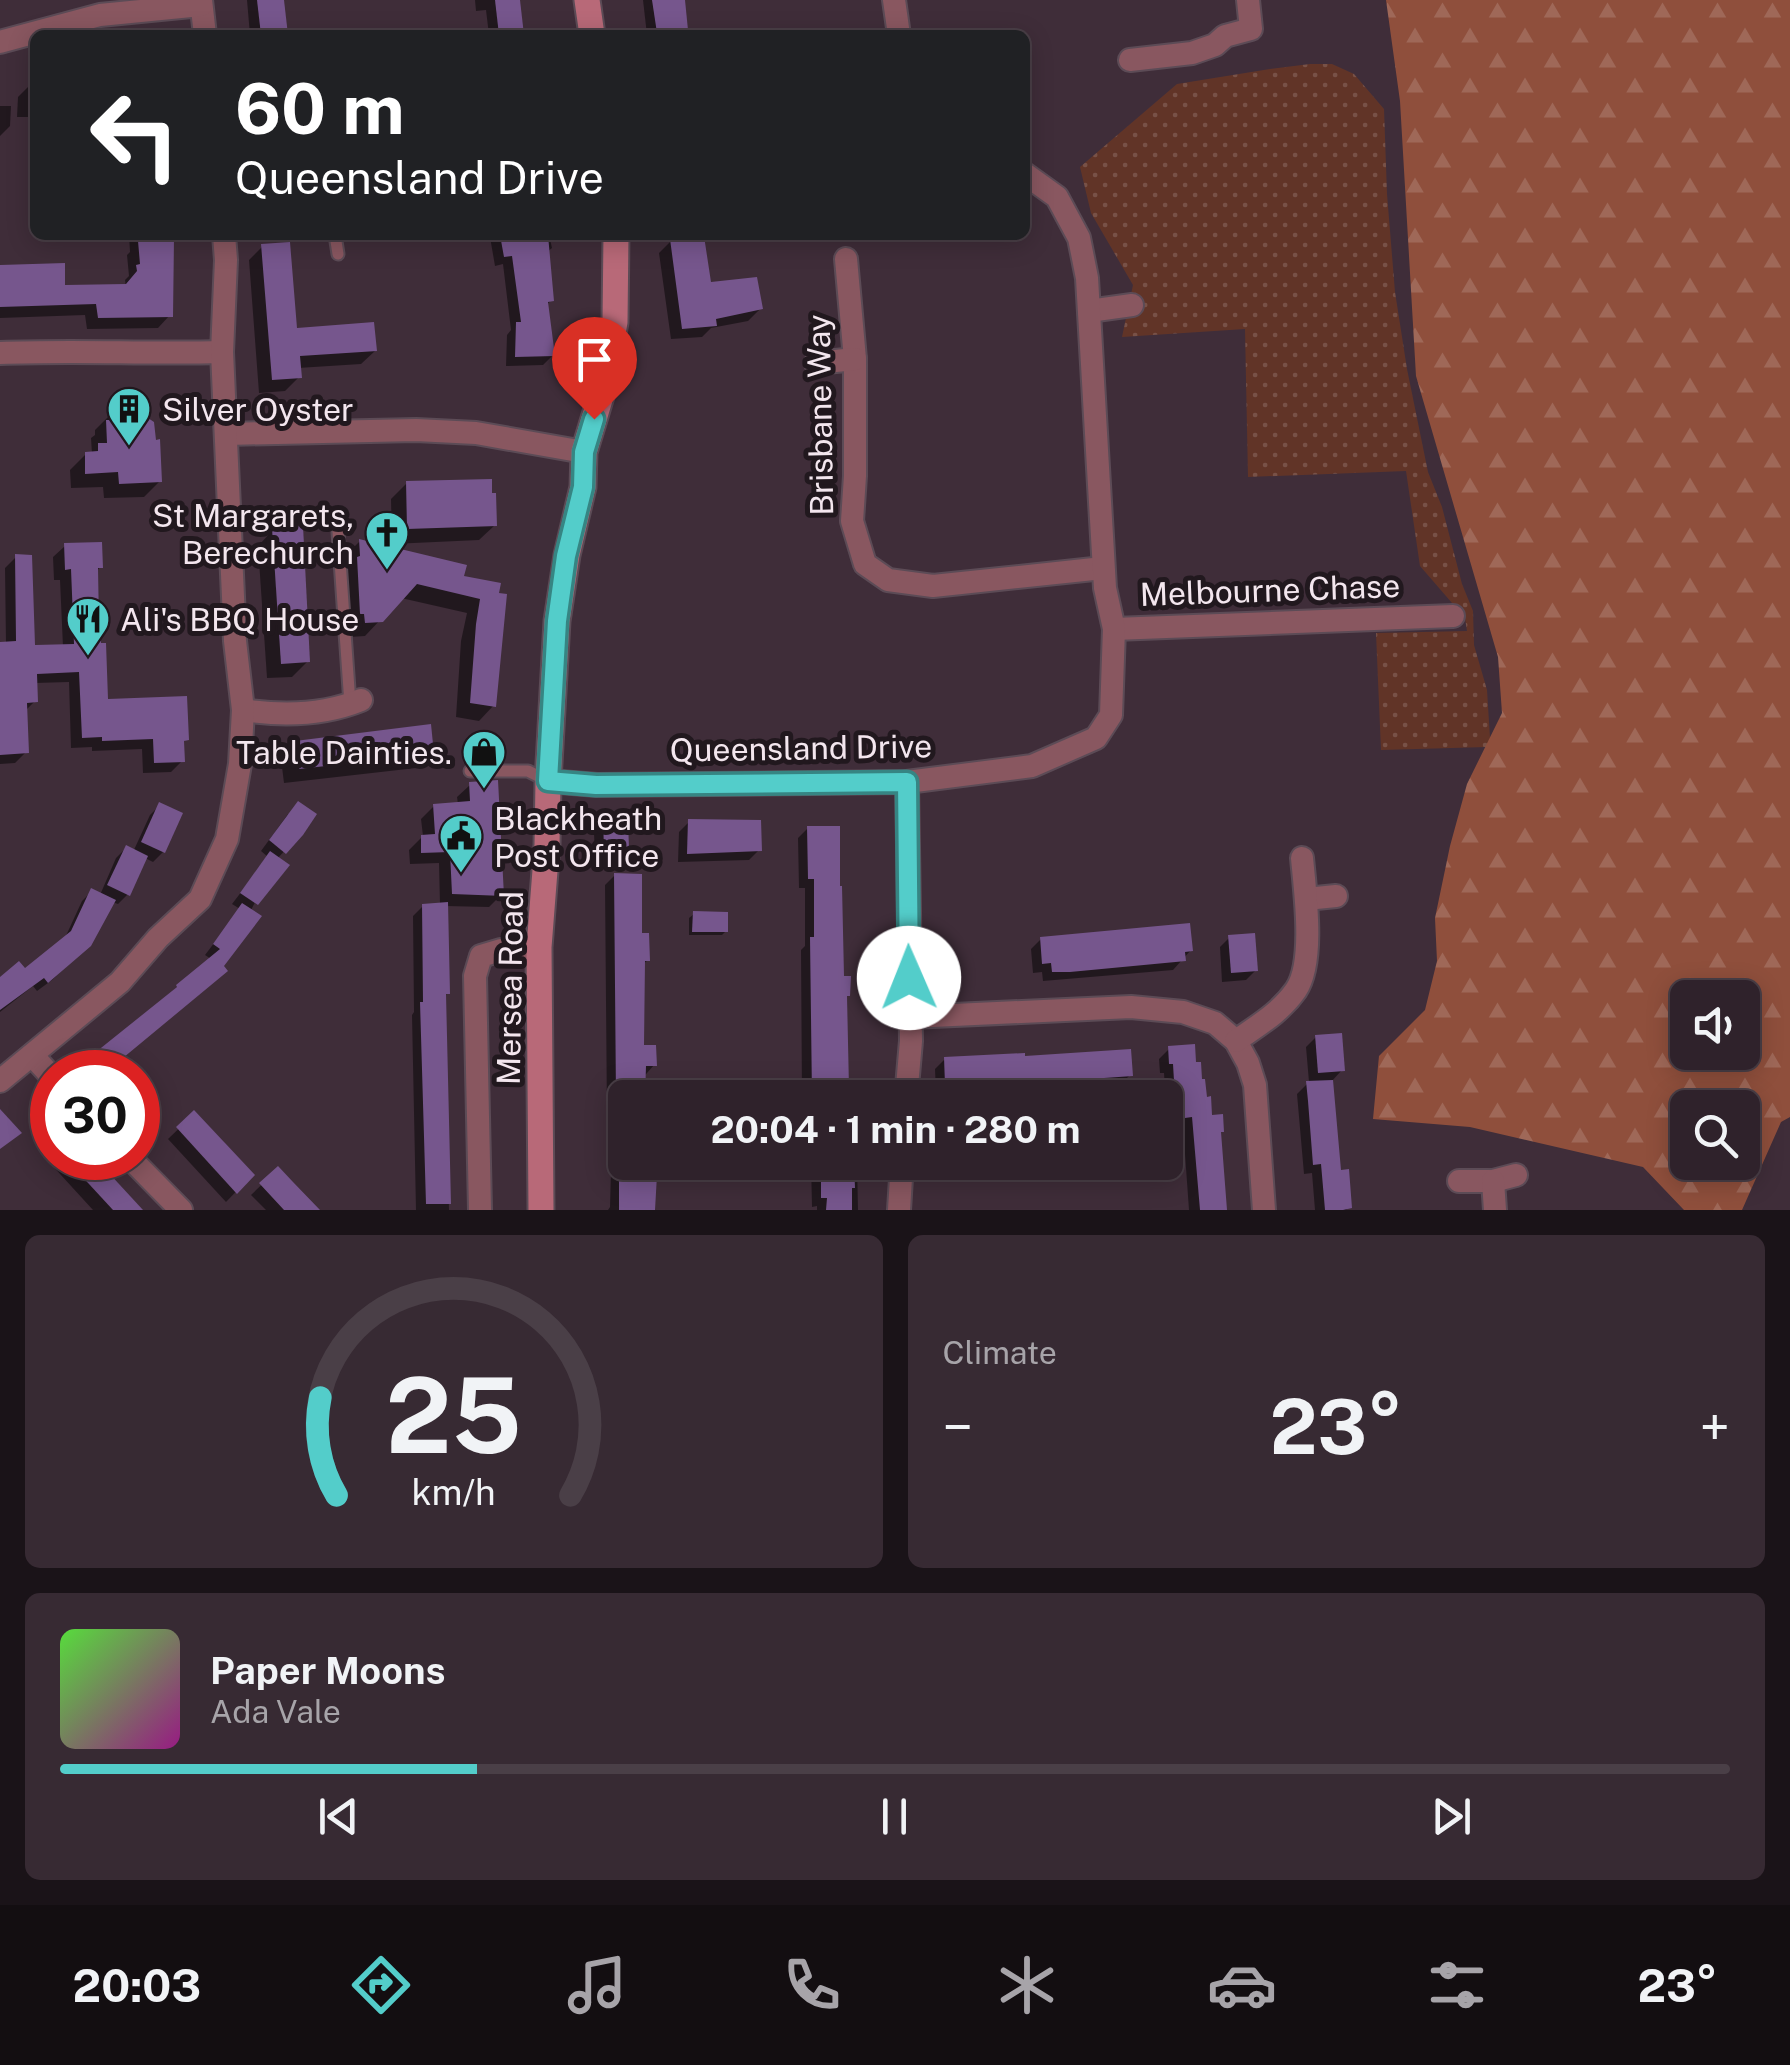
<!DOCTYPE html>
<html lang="en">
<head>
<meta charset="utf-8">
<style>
  :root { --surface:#2f222b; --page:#372a33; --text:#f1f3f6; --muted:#a7a4a9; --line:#4a3f47; --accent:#53cdca }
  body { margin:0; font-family:"Public Sans",sans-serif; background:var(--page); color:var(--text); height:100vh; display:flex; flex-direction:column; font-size:38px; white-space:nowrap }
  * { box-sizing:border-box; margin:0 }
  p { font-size:32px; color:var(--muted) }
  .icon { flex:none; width:55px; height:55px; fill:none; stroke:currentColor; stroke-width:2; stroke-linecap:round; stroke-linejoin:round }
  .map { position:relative; height:1210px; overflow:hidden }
  .panel { display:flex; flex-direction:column; gap:25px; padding:25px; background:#1a1318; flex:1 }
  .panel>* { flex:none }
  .hud { position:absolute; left:30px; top:30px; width:1000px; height:210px; border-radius:15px; box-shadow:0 5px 25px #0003,0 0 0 2px var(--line); background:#202124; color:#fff; overflow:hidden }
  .tools { position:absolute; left:1670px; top:980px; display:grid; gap:20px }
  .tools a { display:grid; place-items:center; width:90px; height:90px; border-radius:15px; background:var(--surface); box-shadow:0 5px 25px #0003,0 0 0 2px var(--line); font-size:50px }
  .speed { position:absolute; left:30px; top:1050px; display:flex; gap:20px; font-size:50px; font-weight:700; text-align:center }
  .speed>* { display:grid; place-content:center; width:130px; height:130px; border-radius:50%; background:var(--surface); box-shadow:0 5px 25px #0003,0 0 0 2px var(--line); line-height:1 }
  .speed .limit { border:15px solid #d22; background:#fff; color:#111 }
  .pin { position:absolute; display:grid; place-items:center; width:85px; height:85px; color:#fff; margin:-102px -42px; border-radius:50% 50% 50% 0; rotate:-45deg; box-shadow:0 0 10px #0007 }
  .pin .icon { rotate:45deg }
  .me { position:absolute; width:110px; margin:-55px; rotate:359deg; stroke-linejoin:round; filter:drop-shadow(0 0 8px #0008) }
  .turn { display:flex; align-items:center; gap:35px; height:210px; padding:0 40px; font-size:45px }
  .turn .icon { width:130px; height:130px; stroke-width:2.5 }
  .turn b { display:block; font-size:70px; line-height:85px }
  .big { font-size:75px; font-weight:700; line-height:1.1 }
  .panel .card { flex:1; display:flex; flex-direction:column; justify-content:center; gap:15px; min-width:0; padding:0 35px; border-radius:15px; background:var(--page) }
  .panel .dial { align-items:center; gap:0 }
  .dial svg { height:260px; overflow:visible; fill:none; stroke:var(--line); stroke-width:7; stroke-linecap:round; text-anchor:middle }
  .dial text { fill:var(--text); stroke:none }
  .song { display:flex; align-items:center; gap:30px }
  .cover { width:120px; height:120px; border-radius:15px; background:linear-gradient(135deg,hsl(110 70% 55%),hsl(310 70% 35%)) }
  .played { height:10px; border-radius:5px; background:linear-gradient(90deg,var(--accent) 25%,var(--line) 25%) }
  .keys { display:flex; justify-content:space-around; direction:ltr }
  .heat { display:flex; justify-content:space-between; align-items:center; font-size:55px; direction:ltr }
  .panel .tiles { flex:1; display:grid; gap:25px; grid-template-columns:1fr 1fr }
  .card:last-child { grid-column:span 2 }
  .trip { position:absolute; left:608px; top:1080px; width:575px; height:100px; border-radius:15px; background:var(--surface); box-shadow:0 5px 25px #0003,0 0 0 2px var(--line); font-weight:700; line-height:100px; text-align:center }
  .tabs { display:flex; height:160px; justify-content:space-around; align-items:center; background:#130e11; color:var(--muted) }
  .tabs .icon { width:70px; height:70px }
  .tabs .current { color:var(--accent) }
  .tabs b { font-size:45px; color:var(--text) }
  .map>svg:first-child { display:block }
  .green { fill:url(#green-dots) }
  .forest { fill:url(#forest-firs); fill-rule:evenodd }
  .shadow { fill:#0007 }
  .building { fill:#76568d }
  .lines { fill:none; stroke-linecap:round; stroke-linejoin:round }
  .service-casing { stroke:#5c4b56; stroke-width:15 }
  .minor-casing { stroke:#5c4b56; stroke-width:26 }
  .secondary-casing { stroke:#5c4b56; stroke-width:29 }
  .service { stroke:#895760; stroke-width:11 }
  .minor { stroke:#895760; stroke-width:22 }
  .secondary { stroke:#b86978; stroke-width:25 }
  .route-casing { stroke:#368583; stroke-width:25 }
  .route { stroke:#53cdca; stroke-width:18 }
  .labels { text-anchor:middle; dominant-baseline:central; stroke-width:10; stroke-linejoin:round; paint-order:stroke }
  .poi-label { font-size:32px; fill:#f3e6ee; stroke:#21181e; text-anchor:start }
  .street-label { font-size:32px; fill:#f3e6ee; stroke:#21181e }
</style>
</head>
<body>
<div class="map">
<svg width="1790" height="1210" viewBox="0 0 1790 1210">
  <defs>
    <pattern id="green-dots" width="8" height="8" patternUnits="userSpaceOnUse" patternTransform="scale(2.5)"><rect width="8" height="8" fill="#613427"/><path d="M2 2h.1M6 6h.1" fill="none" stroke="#785147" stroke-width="1.8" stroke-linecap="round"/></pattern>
    <pattern id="forest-firs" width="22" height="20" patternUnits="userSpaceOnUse" patternTransform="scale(2.5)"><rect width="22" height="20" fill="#8f4f3c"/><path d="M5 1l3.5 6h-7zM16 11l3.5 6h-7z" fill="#9f6858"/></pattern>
  </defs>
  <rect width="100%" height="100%" fill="#3f2d39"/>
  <!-- green -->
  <polygon class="green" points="1310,64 1332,64 1354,74 1384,109 1387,194 1395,292 1407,369 1428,472 1442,507 1462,584 1473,611 1474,645 1487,690 1490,738 1487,747 1381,750 1376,633 1467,631 1465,618 1420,566 1406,471 1248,477 1245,329 1122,337 1133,285 1091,213 1080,167 1177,84 1270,69"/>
  <!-- forest -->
  <path class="forest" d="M1386,0H1790V1117L1781,1122L1742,1210H1684L1643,1167L1470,1127L1373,1119L1379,1056L1425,1010L1437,961L1435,918L1450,846L1467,784L1502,713L1498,657L1416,376L1400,101ZM1688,998H1742V1052H1688ZM1688,1108H1742V1162H1688Z"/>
  <!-- shadow -->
  <g class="shadow">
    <polygon points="247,0 282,0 285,35 250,35"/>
    <polygon points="475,0 517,0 520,35 489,35 486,10 476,11"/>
    <polygon points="643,0 682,0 686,35 647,35"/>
    <polygon points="28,87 35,88 35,117 17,117 18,97"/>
    <polygon points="0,106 11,106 10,126 0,136"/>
    <polygon points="129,235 165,235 170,315 158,328 87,329 85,315 0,318 0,268 63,288 126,287 125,280 129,276 127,255 130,252"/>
    <polygon points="492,235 549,235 552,248 547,252 551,300 546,306 553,355 543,365 506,366 507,335 511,330 503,264 495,266 490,237"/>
    <polygon points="670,235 703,235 709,285 760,309 748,321 711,328 702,337 671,339 659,253 671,241"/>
    <polygon points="262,247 295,330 375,351 361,364 298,368 299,377 285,391 259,393 249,260"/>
    <polygon points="119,410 160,481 144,497 104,498 103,487 71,488 70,470 86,454 92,454 91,438 95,435 95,430 110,415 115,415"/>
    <polygon points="407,483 495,525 479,540 392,544 391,499"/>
    <polygon points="273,530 308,661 292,677 267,678 258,546"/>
    <polygon points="360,541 461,578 498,585 494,705 479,721 456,717 461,641 467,613 401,598 365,636 350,637 345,556"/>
    <polygon points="65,546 100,567 96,572 97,624 106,702 186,739 181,744 182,761 171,772 143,773 142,749 92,751 92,747 71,748 69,682 35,683 35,701 25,711 26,752 15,763 0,764 0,645 6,644 5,568 16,557 33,648 63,647 60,580 54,580 53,557"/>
    <polygon points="296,743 431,753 416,768 284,783 281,759"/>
    <polygon points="470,785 501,895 489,907 445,906 448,993 444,996 449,1210 416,1210 412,1015 414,1012 413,916 423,906 440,905 439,863 410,864 409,850 423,836 421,819 434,806 458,804 457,797"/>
    <polygon points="160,805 163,852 153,862 145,858 128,894 118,904 112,902 89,945 52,980 37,991 33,986 0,1012 0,980 25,971 64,940 82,901 92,891 100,895 116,858 126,848 133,852 150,815"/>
    <polygon points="288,814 301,833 277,859 215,981 104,1072 76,1072 211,959 205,955 240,909 232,904 268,857 261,851"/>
    <polygon points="689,822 759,850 749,860 678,862 679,832"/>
    <polygon points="604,823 627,848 617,858 595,858 594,833"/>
    <polygon points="808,828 837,889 847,1098 802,1098 801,950 805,946 805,888 799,888 798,838"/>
    <polygon points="615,875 648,960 642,965 642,1048 654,1065 625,1098 625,1162 645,1178 654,1210 608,1210 610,1207 612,1134 607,1134 607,1117 605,885"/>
    <polygon points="694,914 726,931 722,935 689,935 689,918"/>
    <polygon points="1230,937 1256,970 1246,980 1222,982 1220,947"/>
    <polygon points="1041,939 1191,950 1173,970 1043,981 1042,972 1033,973 1031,949"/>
    <polygon points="1316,1037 1342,1070 1331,1082 1339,1173 1349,1207 1346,1210 1315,1210 1312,1173 1304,1174 1297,1094 1309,1082 1306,1047"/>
    <polygon points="1169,1049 1194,1065 1210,1118 1218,1134 1224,1210 1189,1210 1183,1126 1176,1126 1174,1107 1171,1107 1169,1090 1165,1090 1164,1073 1160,1073 1159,1059"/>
    <polygon points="945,1059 1130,1075 1120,1085 936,1093 935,1069"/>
    <polygon points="194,1114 252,1175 226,1202 168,1139"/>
    <polygon points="52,1137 52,1158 91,1158 141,1210 93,1210 39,1151"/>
    <polygon points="811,1162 857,1162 858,1210 817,1210 817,1206 812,1207"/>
    <polygon points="278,1169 316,1210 266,1210 251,1195"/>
  </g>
  <!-- building -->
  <g class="building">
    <polygon points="257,0 284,0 288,35 261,35"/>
    <polygon points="495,0 520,0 524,35 499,35"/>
    <polygon points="652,0 685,0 688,30 657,33"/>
    <polygon points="141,235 168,235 168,238 174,238 173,317 98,318 96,304 0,307 0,265 65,263 65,285 126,284 137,271 136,265 140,264 138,241 141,240"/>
    <polygon points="500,235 548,235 554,301 548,302 555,356 515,357 516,322 521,322 512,256 504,257"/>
    <polygon points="704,236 711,282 757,277 763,309 716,319 717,326 682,329 670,239"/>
    <polygon points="290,242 297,328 374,322 377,351 300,356 302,378 272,380 261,244"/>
    <polygon points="139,406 145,416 154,422 156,440 160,439 162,482 119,484 118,472 85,474 85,452 98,451 98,443 107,443 106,420 110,420 109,412 118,412 118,408"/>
    <polygon points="492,479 492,493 496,493 497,526 407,529 406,481"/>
    <polygon points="303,526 310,662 281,664 272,528"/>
    <polygon points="359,539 467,565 464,576 501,583 499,593 507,594 496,707 470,703 476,624 480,599 417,584 383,622 365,623 364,614 360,614 357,557 360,556"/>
    <polygon points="102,542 103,568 98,568 99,624 101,643 106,643 108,699 187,696 189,740 184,741 185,762 154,763 153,739 102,741 102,737 82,738 79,672 37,674 38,702 27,703 29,753 0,755 0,642 16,641 15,554 32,555 35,645 74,644 71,569 65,570 64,543"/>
    <polygon points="431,724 434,754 299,769 295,741"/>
    <polygon points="498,780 504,896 452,894 450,852 421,853 421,835 435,834 433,804 470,801 469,782"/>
    <polygon points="298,801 317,814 303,835 286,854 269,840"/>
    <polygon points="159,802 183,813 165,853 141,842"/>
    <polygon points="688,819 761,820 762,851 687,854"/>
    <polygon points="603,820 628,820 629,849 604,849"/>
    <polygon points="807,826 840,826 840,886 842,886 844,976 851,976 850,996 847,996 849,1088 841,1091 841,1098 812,1098 810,937 814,937 814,879 808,879"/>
    <polygon points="126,845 148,856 130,896 107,885"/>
    <polygon points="270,851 290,865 258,905 240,893"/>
    <polygon points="614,873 642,874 642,933 649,933 650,961 645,961 644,1045 656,1045 657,1066 646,1066 645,1098 616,1098"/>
    <polygon points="91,888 116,900 91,946 48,983 44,978 0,1010 0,977 19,961 25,968 71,931"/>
    <polygon points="448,902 450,994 446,994 451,1204 426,1204 420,1002 423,1002 422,904"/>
    <polygon points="242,903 262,916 224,966 228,971 106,1072 71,1072 177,987 176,985 220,949 213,944"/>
    <polygon points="693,911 728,912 728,932 692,932"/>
    <polygon points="1190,923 1193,951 1185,952 1186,961 1070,972 1052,972 1051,963 1042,964 1040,937"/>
    <polygon points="1255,933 1258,971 1231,973 1228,935"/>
    <polygon points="1342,1033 1345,1071 1318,1073 1315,1035"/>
    <polygon points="1195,1044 1196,1062 1201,1062 1202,1079 1205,1079 1207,1097 1211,1096 1212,1115 1223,1114 1224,1132 1221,1132 1227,1210 1200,1210 1192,1117 1185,1118 1184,1098 1180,1099 1178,1081 1174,1081 1173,1064 1169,1064 1168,1046"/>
    <polygon points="1131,1049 1133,1076 1032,1083 1032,1081 945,1085 944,1057 1025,1053 1025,1056"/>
    <polygon points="1333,1080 1341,1170 1349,1169 1352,1208 1343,1210 1325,1210 1321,1164 1313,1165 1308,1101 1306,1081"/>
    <polygon points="0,1109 22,1133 0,1149"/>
    <polygon points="194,1110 255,1175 237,1194 176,1127"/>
    <polygon points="65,1158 95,1158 143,1210 113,1210"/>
    <polygon points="619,1162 647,1162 647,1176 657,1175 655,1210 619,1210"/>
    <polygon points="821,1162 854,1162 855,1188 852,1188 852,1210 826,1210 827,1198 821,1198"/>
    <polygon points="278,1166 293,1182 320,1210 284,1210 259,1183"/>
  </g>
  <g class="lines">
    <defs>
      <g id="service">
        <polyline points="335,235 338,254"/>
        <polyline points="338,532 350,704"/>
        <polyline points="470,771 528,771 548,781"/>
      </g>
      <g id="minor">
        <polyline points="201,0 205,35"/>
        <polyline points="894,0 899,35"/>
        <polyline points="0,42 100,15 201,5"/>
        <polyline points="1130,60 1192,53 1215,45 1225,36 1251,29 1248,0"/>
        <polyline points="846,259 855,359 855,476 852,521 865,564 888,580 933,586 1103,568"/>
        <polyline points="1089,311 1132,305"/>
        <path d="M0,353C74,350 148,354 222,352"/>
        <polyline points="816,363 855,359"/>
        <polyline points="226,434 416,430 476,433 584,452"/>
        <polyline points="1114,629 1453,616"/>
        <path d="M243,710C282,716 324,715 361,700"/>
        <polyline points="548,781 597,785 907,782 1032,766 1096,738 1111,715 1114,629 1105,588 1087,278 1079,238 1057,197 1025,174"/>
        <polyline points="1306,899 1336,896"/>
        <polyline points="910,1017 1131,1007 1183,1012 1215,1023 1236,1041 1248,1063 1255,1085 1264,1210"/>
        <path d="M1236,1041C1257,1026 1280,1013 1296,990C1315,962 1305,891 1302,858"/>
        <polyline points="32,1055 52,1077"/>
        <polyline points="0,1081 120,982 158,938 200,899 227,839 240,764 243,710 235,641 222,352 226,260 224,235"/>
        <polyline points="906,1098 911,1041 907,782"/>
        <polyline points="130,1158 181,1210"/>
        <polyline points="1459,1181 1493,1181 1516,1175"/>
        <polyline points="1493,1181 1495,1210"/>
        <polyline points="480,1210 475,976 481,956 501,950 539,947"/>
        <polyline points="899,1210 902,1162"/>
      </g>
      <g id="secondary">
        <polyline points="587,0 592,35"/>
        <polyline points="541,1210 539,947 547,845 548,781 557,621 567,555 583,487 584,452 604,386 615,322 616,235"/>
      </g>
    </defs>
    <!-- service casing -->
    <use href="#service" class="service-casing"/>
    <!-- minor casing -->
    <use href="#minor" class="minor-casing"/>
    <!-- secondary casing -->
    <use href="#secondary" class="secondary-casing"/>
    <!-- service -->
    <use href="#service" class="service"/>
    <!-- minor -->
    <use href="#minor" class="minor"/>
    <!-- secondary -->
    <use href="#secondary" class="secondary"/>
  </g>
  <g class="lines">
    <defs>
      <polyline id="route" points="594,419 584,452 583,487 566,556 557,621 548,781 596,785 907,782 909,978"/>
    </defs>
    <!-- route casing -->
    <use href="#route" class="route-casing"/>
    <!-- route -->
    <use href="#route" class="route"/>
  </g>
  <!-- icons -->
  <defs>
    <symbol id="building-pin" viewBox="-11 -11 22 30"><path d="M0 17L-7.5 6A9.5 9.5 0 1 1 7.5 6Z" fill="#53cdca" stroke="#21181e"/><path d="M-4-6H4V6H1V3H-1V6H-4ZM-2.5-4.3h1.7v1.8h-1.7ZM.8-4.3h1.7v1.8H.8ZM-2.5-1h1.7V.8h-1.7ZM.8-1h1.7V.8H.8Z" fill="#111"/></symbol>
    <symbol id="church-pin" viewBox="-11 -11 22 30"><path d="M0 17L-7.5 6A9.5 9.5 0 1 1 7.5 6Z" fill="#53cdca" stroke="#21181e"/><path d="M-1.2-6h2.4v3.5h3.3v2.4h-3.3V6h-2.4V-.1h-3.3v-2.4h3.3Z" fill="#111"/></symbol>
    <symbol id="restaurant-pin" viewBox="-11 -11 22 30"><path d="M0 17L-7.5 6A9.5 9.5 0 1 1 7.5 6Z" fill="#53cdca" stroke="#21181e"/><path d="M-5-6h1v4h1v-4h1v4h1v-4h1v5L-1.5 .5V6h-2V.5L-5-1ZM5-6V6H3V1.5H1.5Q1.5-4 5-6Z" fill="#111"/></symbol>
    <symbol id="shop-pin" viewBox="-11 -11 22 30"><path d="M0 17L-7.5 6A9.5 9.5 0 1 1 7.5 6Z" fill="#53cdca" stroke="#21181e"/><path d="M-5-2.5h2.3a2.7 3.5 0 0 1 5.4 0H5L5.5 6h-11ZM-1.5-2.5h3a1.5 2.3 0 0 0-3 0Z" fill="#111"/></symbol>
    <symbol id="civic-pin" viewBox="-11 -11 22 30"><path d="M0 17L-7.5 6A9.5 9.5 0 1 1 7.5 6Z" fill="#53cdca" stroke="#21181e"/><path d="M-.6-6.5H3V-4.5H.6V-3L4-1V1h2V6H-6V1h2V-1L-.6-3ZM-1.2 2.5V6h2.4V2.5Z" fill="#111"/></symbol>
  </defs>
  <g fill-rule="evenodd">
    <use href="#building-pin" x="104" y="384" width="50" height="68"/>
    <use href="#church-pin" x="362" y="508" width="50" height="68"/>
    <use href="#restaurant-pin" x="63" y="594" width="50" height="68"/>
    <use href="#shop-pin" x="459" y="727" width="50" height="68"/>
    <use href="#civic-pin" x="436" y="811" width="50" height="68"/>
  </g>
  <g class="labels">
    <!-- poi labels -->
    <g class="poi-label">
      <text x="162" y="409">Silver Oyster</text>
      <text x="354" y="515" text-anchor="end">St Margarets,<tspan x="354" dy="37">Berechurch</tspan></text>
      <text x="120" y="619">Ali's BBQ House</text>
      <text x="452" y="752" text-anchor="end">Table Dainties.</text>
      <text x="494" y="818">Blackheath<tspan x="494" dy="37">Post Office</tspan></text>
    </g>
    <!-- street labels -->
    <g class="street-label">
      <text transform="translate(820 415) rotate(-91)">Brisbane Way</text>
      <text transform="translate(1270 590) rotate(-2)">Melbourne Chase</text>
      <text transform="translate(801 748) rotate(-1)">Queensland Drive</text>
      <text transform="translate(510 988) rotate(-89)">Mersea Road</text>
    </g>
  </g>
</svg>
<div class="tools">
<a><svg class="icon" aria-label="sound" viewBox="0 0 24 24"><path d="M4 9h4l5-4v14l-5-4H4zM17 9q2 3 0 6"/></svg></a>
<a><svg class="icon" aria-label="search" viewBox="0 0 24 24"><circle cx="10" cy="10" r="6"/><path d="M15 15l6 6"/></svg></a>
</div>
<div class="speed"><div class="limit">30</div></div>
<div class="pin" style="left:594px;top:419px;background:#d93025"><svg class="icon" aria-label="arrive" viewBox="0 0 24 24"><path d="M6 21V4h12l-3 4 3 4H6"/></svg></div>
<svg class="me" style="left:909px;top:978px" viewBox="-20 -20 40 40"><circle r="19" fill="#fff"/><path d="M0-13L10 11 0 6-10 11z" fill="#53cdca"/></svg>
<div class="trip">20:04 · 1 min · 280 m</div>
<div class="hud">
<div class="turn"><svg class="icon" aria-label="left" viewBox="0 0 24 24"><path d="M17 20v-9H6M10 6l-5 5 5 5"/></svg><div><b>60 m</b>Queensland Drive</div></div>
</div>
</div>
<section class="panel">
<div class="tiles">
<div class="card dial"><svg viewBox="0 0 100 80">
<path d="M14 69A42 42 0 1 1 86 69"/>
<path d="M14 69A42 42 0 0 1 9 39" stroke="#53cdca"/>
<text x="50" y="56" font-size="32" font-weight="700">25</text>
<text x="50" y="72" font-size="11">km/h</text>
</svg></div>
<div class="card"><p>Climate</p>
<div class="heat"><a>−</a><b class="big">23°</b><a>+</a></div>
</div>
<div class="card">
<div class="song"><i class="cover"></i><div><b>Paper Moons</b><p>Ada Vale</p></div></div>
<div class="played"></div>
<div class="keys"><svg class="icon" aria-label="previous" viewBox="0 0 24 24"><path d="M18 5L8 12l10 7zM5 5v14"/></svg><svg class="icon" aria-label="pause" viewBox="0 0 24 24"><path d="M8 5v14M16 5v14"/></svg><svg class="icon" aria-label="next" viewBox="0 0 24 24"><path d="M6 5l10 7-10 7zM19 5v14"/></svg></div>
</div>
</div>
</section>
<nav class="tabs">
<b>20:03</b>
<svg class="icon current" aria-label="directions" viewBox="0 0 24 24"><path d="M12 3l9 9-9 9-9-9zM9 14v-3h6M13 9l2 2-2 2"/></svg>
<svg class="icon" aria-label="music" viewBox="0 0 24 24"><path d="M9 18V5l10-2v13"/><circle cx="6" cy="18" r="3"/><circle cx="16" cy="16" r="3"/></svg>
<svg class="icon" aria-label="phone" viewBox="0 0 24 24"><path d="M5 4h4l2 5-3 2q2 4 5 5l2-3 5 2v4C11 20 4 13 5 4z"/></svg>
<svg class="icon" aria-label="climate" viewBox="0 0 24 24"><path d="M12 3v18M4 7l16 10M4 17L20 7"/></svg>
<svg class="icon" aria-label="car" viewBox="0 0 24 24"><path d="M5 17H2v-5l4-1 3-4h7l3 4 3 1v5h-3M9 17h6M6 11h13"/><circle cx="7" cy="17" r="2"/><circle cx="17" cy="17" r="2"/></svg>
<svg class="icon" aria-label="filters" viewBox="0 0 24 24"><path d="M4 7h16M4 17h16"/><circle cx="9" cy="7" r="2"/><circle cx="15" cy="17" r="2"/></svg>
<b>23°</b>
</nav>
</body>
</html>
